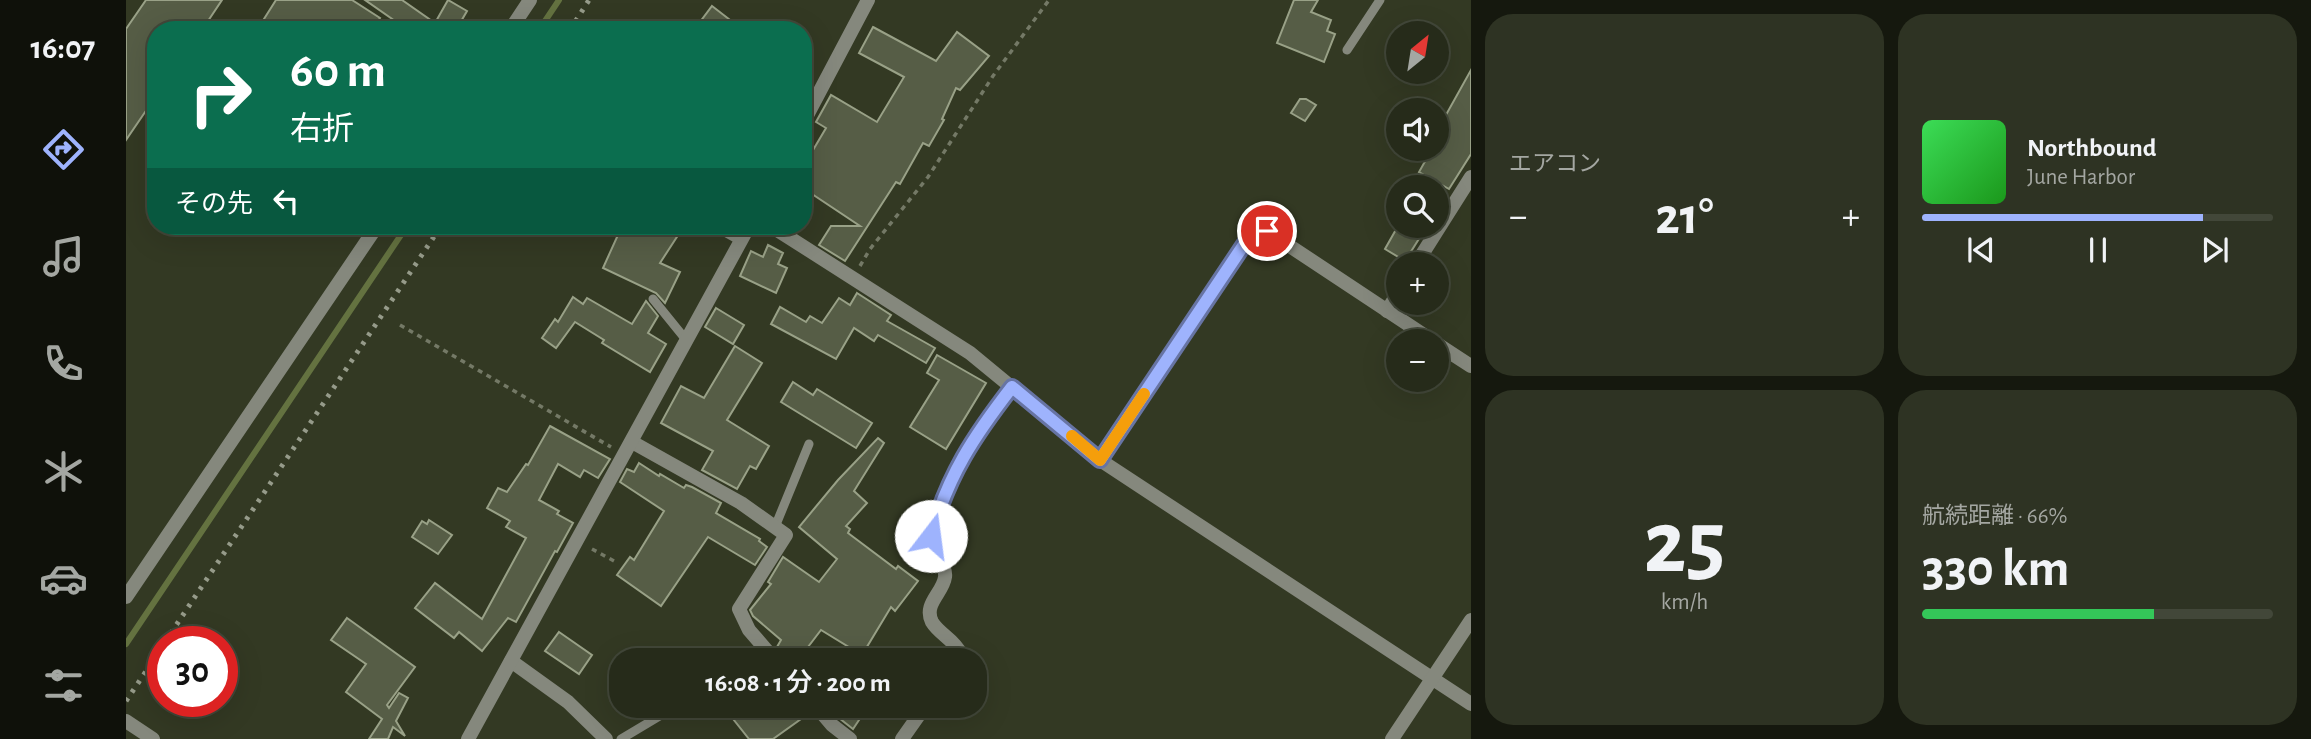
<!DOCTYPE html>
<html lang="ja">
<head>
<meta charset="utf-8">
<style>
  :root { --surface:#262b1a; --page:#2e3323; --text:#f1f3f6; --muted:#a4a7a2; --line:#424739; --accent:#9eb3fd }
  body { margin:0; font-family:"Alegreya Sans","Noto Sans JP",sans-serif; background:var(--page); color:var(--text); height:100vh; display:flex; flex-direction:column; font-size:26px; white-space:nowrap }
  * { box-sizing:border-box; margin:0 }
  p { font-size:23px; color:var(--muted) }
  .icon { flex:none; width:38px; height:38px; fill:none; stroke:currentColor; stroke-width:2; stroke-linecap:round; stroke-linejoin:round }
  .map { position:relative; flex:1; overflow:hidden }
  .panel { display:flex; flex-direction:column; gap:14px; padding:14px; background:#15180e; width:840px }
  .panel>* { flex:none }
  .guide { position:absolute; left:21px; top:21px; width:665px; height:214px; border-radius:28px; box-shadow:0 7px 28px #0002,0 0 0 2px var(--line); background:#0b6e4f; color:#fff; overflow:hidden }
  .needle { width:46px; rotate:30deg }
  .tools { position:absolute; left:1260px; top:21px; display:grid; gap:14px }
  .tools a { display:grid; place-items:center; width:63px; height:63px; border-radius:50%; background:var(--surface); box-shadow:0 7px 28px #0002,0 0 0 2px var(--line); font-size:35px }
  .speed { position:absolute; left:21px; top:626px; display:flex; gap:14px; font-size:35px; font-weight:700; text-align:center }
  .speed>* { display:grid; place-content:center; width:91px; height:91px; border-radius:50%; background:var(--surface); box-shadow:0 7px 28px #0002,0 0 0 2px var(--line); line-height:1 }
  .speed .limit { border:10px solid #d22; background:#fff; color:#111 }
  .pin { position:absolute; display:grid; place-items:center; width:60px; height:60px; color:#fff; margin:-30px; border:4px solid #fff; border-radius:50%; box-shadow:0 2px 7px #0007 }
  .me { position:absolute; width:77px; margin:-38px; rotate:15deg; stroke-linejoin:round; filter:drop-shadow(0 0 5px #0008) }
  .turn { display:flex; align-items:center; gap:24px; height:147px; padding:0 28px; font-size:32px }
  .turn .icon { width:91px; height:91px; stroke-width:2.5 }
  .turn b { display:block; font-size:49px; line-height:60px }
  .then { display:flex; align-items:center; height:66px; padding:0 28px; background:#0003; gap:14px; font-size:26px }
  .big { font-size:52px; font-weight:600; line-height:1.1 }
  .panel .tile { flex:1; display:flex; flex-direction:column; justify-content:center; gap:10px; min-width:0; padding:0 24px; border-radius:28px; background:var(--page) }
  .panel .dial { align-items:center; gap:0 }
  .dial b { font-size:91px; line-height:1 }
  .song { display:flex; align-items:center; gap:21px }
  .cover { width:84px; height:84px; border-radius:10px; background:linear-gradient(135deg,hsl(130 70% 55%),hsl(120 70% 35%)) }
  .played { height:7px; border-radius:4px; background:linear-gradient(90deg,var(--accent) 80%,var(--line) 80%) }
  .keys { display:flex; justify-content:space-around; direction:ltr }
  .heat { display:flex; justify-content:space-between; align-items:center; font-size:38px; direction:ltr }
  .charge { height:10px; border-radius:5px; background:linear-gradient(90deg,#34c759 66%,var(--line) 0) }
  .panel .tiles { flex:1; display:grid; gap:14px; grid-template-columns:repeat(2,1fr) }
  .trip { position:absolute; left:483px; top:648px; width:378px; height:70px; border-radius:28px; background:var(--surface); box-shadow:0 7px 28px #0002,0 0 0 2px var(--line); font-weight:600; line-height:70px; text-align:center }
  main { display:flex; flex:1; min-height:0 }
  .menu { display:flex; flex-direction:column; width:126px; justify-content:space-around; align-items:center; background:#0f110a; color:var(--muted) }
  .menu .icon { width:49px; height:49px }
  .menu .selected { color:var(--accent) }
  .menu b { font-size:32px; color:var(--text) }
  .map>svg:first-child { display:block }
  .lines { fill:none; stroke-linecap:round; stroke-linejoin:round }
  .stream { stroke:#647240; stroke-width:6 }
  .building { fill:#565d46; stroke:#99a187; stroke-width:2 }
  .path { stroke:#747966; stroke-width:3.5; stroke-dasharray:5 5; stroke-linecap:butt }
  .lane { stroke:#85887d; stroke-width:9 }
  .street { stroke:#85887d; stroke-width:14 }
  .rail { stroke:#969b8a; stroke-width:5; stroke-dasharray:3.5 7; stroke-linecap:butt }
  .route-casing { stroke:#6774a4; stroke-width:18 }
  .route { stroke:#9eb3fd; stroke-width:12 }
  .slow { stroke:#f59e0b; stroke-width:12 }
</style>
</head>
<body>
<main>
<nav class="menu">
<b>16:07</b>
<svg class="icon selected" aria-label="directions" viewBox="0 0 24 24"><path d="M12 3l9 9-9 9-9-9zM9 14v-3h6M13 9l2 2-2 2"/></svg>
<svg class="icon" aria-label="music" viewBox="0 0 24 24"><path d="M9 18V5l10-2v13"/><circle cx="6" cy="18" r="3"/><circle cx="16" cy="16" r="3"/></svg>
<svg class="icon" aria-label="phone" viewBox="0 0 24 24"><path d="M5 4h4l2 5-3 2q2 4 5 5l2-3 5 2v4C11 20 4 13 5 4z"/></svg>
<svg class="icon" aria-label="climate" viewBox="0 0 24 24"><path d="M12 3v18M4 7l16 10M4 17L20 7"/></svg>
<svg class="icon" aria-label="car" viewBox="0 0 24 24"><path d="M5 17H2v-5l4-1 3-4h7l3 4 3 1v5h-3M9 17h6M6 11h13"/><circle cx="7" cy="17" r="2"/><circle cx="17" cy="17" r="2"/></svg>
<svg class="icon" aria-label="filters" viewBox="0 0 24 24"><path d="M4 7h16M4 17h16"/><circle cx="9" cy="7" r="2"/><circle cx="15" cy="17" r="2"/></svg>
</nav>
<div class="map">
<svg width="1345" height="739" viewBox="0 0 1345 739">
  <rect width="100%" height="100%" fill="#333923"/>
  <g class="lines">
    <!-- stream -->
    <g class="stream">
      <polyline points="413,30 433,0"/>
      <polyline points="0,644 281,226"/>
    </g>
  </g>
  <!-- building -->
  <g class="building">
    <polygon points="20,0 96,0 76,30 30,30 30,96 0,140 0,29"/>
    <polygon points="150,0 226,0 254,18 246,30 185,30 171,21 166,30 131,30"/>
    <polygon points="239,0 276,0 309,23 322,0 341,11 330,30 282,30"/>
    <polygon points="1168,0 1192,0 1185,12 1205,20 1201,31 1209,34 1198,62 1151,43"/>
    <polygon points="586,6 617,30 568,30"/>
    <polygon points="747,27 810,61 831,32 863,56 834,90 830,88 816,119 818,120 803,146 797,143 774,184 770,182 719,261 693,245 705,226 734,226 677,188 677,167 700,128 690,122 705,95 751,122 778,77 733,53"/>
    <polygon points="1345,70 1345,154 1323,189 1293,172 1306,149 1311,149 1311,131"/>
    <polygon points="1174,99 1180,99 1190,105 1179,121 1165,113"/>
    <polygon points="496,226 558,226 534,263 554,272 539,303 530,293 477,268"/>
    <polygon points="1272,226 1295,226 1291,231 1296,234 1279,261 1259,249"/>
    <polygon points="642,245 657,253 652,264 661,268 650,293 614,276 625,251 637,257"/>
    <polygon points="731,293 765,315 761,321 809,348 800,363 752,335 748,341 728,328 710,359 645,324 654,307 680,322 684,316 696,323 713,298 724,305"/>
    <polygon points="447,297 457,304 461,298 506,324 520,301 532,316 522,333 540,344 524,372 476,343 478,340 449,322 430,348 416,338 429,319 432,322"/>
    <polygon points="590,308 618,325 607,344 579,327"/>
    <polygon points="609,346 636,363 601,420 643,446 630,469 624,466 611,489 576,470 587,451 535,423 555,386 578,398"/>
    <polygon points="811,355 860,383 820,449 784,427 813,380 801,373"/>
    <polygon points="667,382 687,395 691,389 746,423 730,448 655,402"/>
    <polygon points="424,426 484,459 472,478 458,470 454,477 432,464 413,500 433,511 431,514 447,523 431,552 429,551 390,622 382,618 356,651 333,632 328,638 289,608 309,583 356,619 400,538 380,527 384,521 361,508 372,488 381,492 400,464 402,465"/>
    <polygon points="752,438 758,443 728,491 741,503 720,526 724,529 722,533 770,569 772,566 792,581 769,611 765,607 736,655 695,630 672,660 667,660 651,647 655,640 627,616 624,610 645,584 642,582 657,557 693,582 711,559 673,527 712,480"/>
    <polygon points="513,463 533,476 534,474 558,488 560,485 566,487 595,503 590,513 634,539 633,541 641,547 629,565 582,537 535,606 491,575 504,557 508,560 538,511 494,482 501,469 508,472"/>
    <polygon points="303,520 326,535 312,554 286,537 296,521 301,524"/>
    <polygon points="221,618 289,667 261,705 263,708 273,693 282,698 270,721 279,736 267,727 262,739 243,739 256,719 220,692 240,664 205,640"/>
    <polygon points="433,632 466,655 453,674 419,651"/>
    <polygon points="596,705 675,705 682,714 647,739 623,739"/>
    <polygon points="702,705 743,705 727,729 713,718"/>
  </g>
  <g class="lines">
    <!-- path -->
    <g class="path">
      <polyline points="734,266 744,249 802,177 867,76 923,0"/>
      <polyline points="274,325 485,447"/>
      <polyline points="466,549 488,561"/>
    </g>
    <!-- lane -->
    <g class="lane">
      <polyline points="1221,50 1254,0"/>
      <polyline points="588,226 615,241"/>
      <polyline points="527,299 561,341"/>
      <polyline points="649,527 683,444"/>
      <polyline points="495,739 547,708"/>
    </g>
    <!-- street -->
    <g class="street">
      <polyline points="384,30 404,0"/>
      <polyline points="677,123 742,0"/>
      <polyline points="645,226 844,353 974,460 1345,704"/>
      <polyline points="1290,264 1345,177"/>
      <polyline points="1261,311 1272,293"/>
      <polyline points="1311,344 1345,366"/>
      <polyline points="506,442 615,503 660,535 613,609 623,630 649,660"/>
      <polyline points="974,460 1125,234 1141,231 1307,341"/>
      <polyline points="0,597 251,226"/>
      <path d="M831,660L835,654C828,639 813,634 806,622C797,604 817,593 819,577C821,564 805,556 805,538C805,531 808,524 810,517C824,468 855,427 886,387"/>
      <polyline points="385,661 442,702 480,739"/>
      <polyline points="689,705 706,725 724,739"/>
      <polyline points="0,721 27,739"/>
      <polyline points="342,739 623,226"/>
      <polyline points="776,739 800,705"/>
      <polyline points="1266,739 1345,620"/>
    </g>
    <!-- rail -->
    <g class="rail">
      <polyline points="444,30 463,0"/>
      <polyline points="39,642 315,226"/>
      <polyline points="0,701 37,646"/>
    </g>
  </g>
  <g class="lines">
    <defs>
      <path id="route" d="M805,536C822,475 848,436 886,387L974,460L1125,234L1141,231"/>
    </defs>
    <!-- route casing -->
    <use href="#route" class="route-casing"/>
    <!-- route -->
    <use href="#route" class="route"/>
    <!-- slow -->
    <polyline class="slow" points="946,436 974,460 1018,394"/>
  </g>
</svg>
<div class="tools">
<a><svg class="needle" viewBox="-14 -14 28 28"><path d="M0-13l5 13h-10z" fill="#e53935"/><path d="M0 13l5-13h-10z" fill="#a4a7a2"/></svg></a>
<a><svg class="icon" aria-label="sound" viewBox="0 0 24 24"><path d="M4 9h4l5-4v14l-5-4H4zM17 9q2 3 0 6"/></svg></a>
<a><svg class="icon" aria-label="search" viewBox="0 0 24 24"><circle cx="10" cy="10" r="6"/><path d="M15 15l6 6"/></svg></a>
<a>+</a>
<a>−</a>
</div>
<div class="speed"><div class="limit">30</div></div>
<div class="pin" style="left:1141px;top:231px;background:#d93025"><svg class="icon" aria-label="arrive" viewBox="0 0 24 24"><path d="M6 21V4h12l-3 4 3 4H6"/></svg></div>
<svg class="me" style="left:805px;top:536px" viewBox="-20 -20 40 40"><circle r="19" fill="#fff"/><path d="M0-13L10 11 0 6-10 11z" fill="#9eb3fd"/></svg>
<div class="trip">16:08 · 1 分 · 200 m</div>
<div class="guide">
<div class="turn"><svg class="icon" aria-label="right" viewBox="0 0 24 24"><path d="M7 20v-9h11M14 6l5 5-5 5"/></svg><div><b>60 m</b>右折</div></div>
<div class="then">その先<svg class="icon" aria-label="left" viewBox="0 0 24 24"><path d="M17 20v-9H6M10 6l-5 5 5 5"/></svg></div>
</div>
</div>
<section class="panel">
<div class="tiles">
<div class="tile"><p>エアコン</p>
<div class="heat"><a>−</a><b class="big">21°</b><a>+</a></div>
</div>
<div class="tile">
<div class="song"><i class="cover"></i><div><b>Northbound</b><p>June Harbor</p></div></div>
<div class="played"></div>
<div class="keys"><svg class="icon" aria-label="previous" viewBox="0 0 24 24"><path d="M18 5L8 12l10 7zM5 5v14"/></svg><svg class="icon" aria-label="pause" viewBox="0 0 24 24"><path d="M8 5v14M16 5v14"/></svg><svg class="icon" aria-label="next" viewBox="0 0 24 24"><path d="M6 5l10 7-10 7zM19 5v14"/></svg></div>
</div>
<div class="tile dial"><b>25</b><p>km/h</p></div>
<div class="tile"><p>航続距離 · 66%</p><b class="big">330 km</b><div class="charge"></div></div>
</div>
</section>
</main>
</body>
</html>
